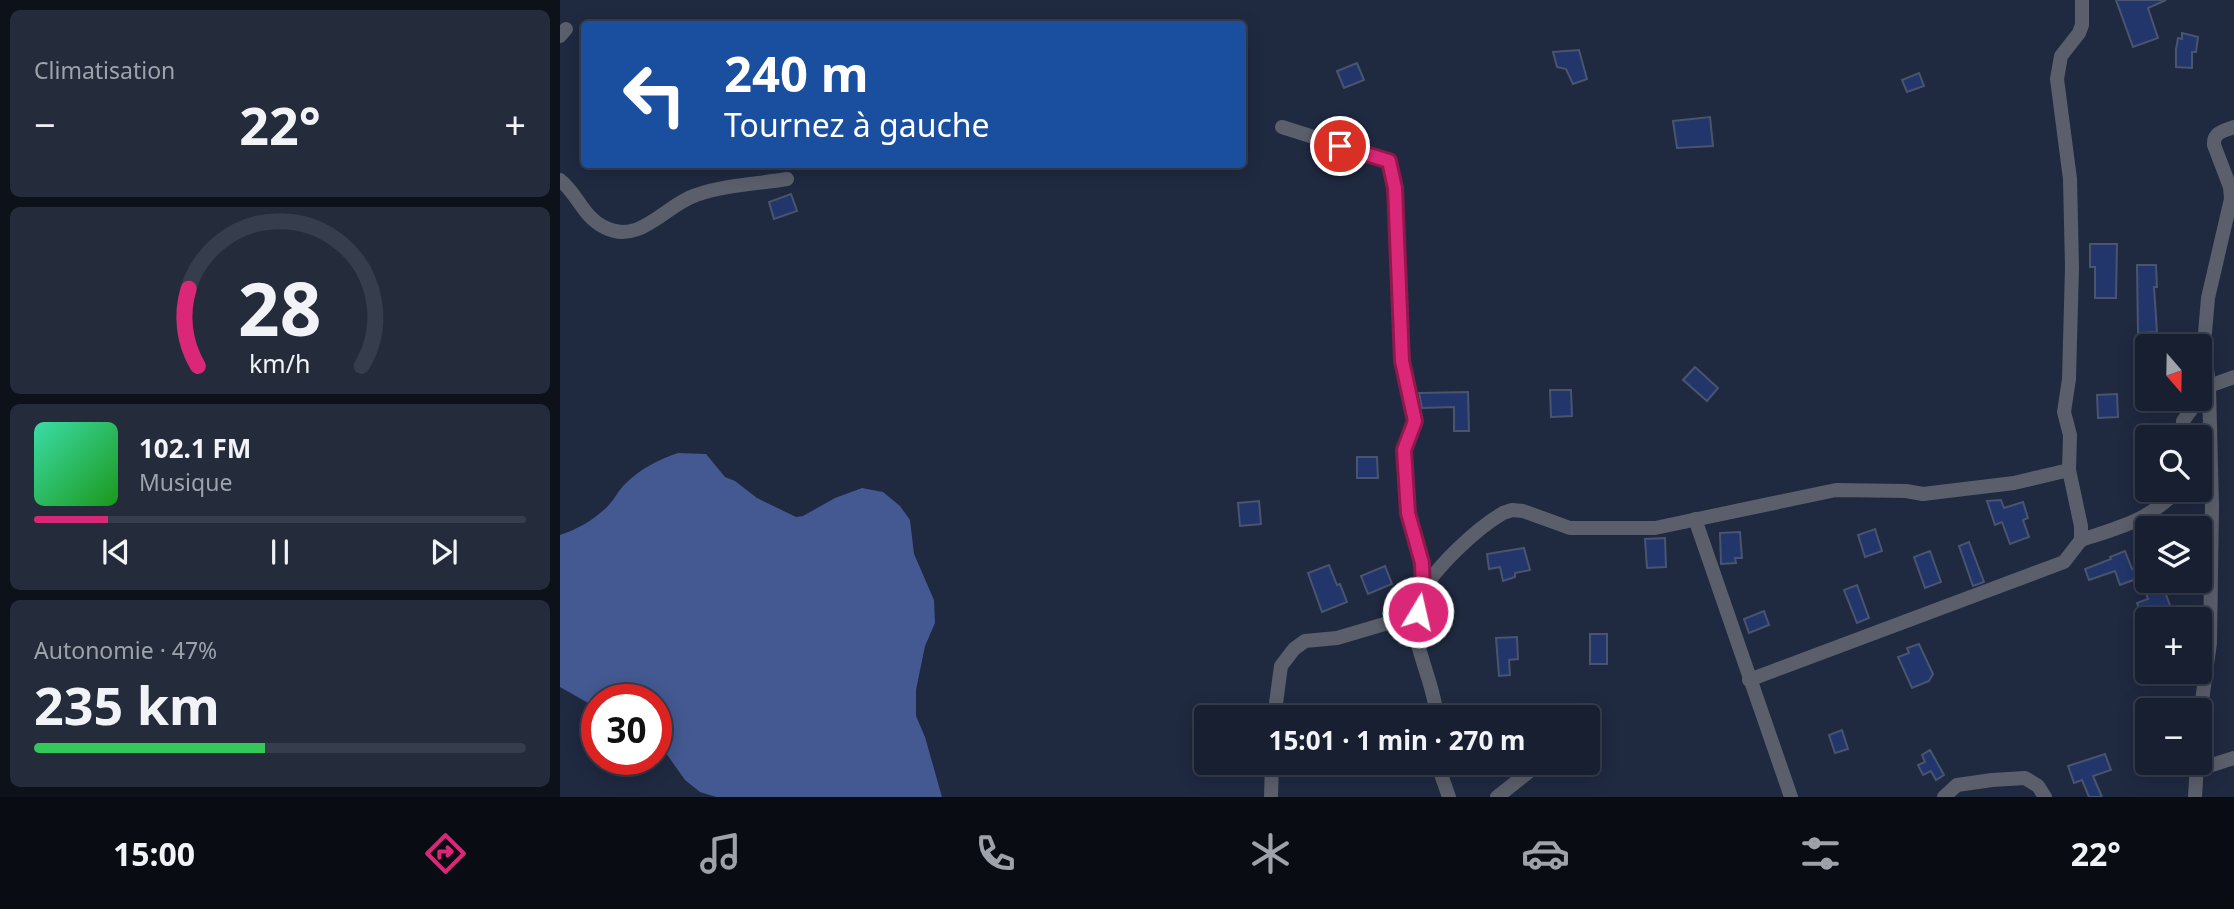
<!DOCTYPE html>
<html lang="fr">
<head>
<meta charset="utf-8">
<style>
  :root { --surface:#171f30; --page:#242c3c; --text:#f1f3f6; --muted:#9ea2ab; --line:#363d4c; --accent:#db2777 }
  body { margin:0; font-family:"Noto Sans",sans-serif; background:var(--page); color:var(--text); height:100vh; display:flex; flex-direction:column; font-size:26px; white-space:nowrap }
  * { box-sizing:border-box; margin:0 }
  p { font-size:23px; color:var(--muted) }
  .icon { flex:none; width:38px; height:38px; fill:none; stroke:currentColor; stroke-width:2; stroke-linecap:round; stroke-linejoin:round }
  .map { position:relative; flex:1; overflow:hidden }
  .side { display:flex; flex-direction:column; gap:10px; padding:10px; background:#0d111a; width:560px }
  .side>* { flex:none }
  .guide { position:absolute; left:21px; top:21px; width:665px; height:147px; border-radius:7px; box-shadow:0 4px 18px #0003,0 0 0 2px var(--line); background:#1a4fa0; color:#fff; overflow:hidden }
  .needle { width:46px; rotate:160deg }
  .controls { position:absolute; left:1575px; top:334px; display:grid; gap:14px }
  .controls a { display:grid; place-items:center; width:77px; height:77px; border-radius:7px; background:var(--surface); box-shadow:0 4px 18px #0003,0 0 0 2px var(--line); font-size:35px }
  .speed { position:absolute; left:21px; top:684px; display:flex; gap:14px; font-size:35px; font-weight:700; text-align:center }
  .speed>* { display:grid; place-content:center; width:91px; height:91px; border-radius:50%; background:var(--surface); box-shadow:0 4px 18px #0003,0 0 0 2px var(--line); line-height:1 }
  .speed .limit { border:10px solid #d22; background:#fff; color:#111 }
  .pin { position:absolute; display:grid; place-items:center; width:60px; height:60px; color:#fff; margin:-30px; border:4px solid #fff; border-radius:50%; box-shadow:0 2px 7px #0007 }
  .me { position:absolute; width:77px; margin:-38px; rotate:9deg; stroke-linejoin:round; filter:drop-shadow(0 0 5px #0008) }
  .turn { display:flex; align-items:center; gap:24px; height:147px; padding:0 28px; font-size:32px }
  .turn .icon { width:91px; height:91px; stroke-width:2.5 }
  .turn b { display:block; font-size:49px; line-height:60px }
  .big { font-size:52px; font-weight:700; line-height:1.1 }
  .side .card { flex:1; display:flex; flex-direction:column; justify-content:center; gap:10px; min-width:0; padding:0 24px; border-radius:10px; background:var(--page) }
  .side .dial { align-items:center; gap:0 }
  .dial svg { height:182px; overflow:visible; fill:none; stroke:var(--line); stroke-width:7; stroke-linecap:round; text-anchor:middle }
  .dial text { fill:var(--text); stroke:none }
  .song { display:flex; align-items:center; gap:21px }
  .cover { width:84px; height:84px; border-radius:10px; background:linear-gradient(135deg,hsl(160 70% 55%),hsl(120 70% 35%)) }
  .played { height:7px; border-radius:4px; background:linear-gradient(90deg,var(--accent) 15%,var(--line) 15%) }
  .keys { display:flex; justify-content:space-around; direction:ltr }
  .heat { display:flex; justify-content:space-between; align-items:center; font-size:38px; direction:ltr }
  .charge { height:10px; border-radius:5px; background:linear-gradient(90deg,#34c759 47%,var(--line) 0) }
  .trip { position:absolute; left:634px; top:705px; width:406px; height:70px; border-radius:7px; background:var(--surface); box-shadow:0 4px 18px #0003,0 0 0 2px var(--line); font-weight:700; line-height:70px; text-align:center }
  .tab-bar { display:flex; height:112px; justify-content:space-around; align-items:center; background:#090c13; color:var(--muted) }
  .tab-bar .icon { width:49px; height:49px }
  .tab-bar .selected { color:var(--accent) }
  .tab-bar b { font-size:32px; color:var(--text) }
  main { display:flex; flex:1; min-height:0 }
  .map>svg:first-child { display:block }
  .water { fill:#445992 }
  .building { fill:#23366b; stroke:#49546e; stroke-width:2 }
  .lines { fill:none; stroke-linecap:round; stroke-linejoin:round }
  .street { stroke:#5a5f6b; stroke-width:14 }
  .route-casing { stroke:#8e194d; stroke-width:18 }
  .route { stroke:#db2777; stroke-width:12 }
</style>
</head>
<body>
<main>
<section class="side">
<div class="card"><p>Climatisation</p>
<div class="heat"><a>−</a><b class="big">22°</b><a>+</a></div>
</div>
<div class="card dial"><svg viewBox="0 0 100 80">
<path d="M14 69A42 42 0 1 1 86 69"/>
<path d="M14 69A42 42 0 0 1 10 35" stroke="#db2777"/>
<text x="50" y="56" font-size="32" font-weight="700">28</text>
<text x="50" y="72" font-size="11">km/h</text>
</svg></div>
<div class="card">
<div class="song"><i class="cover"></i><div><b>102.1 FM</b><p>Musique</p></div></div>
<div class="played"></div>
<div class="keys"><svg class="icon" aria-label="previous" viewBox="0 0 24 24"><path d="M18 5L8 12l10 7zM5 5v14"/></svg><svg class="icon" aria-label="pause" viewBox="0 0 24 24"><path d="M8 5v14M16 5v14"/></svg><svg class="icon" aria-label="next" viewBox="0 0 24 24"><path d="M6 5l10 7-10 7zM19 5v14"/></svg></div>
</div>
<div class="card"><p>Autonomie · 47%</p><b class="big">235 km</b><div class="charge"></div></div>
</section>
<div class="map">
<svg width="1674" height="797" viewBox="0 0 1674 797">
  <rect width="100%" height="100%" fill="#1f2940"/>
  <!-- water -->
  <path class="water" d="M118,453L146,454L165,477L175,481L197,498L236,517L243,516L275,498L302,488L323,492L340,506L350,520L354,554L374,600L375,623L365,646L356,690V716L365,737L382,797H156L140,792L125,780L96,739V700H37V708L0,687V535C18,529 34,520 48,506C54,500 58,491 65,484C79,470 99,459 118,453Z"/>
  <!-- building -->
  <g class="building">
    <polygon points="1556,0 1606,0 1588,8 1598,38 1573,47"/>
    <polygon points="1622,33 1638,37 1636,52 1632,52 1632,68 1616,67 1616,49 1618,38 1622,39"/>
    <polygon points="1019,50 1027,79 1013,84 1006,69 997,67 993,52"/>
    <polygon points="797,63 804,80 784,88 777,71"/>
    <polygon points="1359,73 1364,86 1347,92 1342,80"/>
    <polygon points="1150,117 1153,146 1117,148 1113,121"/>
    <polygon points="231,194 237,211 214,219 209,202"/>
    <polygon points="1530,244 1557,244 1556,298 1535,298 1535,267 1530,267"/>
    <polygon points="1577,265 1596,265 1597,287 1594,287 1597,332 1578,333"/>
    <polygon points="1135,367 1158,388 1147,401 1123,380"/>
    <polygon points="990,390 1011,390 1012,416 991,417"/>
    <polygon points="908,392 909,431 894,431 894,407 862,408 859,393"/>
    <polygon points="1557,394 1558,417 1538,418 1537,395"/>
    <polygon points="797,457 817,457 818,478 797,478"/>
    <polygon points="1441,500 1444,508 1463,502 1468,518 1463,520 1469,537 1450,544 1442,522 1435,525 1427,501"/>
    <polygon points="699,501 701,524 680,526 678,503"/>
    <polygon points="1315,529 1322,551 1305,557 1298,535"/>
    <polygon points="1180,532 1182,558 1175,558 1176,563 1161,564 1160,533"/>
    <polygon points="1105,538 1106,567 1087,568 1085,539"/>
    <polygon points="1409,542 1424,582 1413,586 1399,546"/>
    <polygon points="964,548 970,570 955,573 955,577 943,581 940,567 929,569 927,554"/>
    <polygon points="1370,551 1381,582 1365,588 1354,557"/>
    <polygon points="1565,551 1572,569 1587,564 1587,575 1560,585 1555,571 1529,580 1525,569 1551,559 1550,557"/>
    <polygon points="769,565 777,585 780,584 787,602 762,612 748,573"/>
    <polygon points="825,566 832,584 808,594 801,576"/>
    <polygon points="1581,581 1601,581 1612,611 1609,612 1611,620 1583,620 1577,603 1588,599"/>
    <polygon points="1297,585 1309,618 1297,623 1284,590"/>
    <polygon points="1204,611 1209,625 1189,633 1184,619"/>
    <rect x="1030" y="634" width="17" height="30"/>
    <polygon points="957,637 958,659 949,660 950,675 939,676 936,638"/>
    <polygon points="1359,644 1373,674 1369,681 1352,688 1338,657 1349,653 1347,648"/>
    <polygon points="1282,730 1288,749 1275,753 1269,735"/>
    <polygon points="1370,750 1384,775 1376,780 1371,771 1363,775 1358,765 1365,762 1362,755"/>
    <polygon points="1545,754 1551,770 1533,776 1542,797 1529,797 1522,780 1514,783 1508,766"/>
  </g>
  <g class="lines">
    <!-- street -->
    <g class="street">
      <polyline points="0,36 6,29"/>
      <polyline points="722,127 829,161 835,188 842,361 855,421 844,450 848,513 862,563 863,592"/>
      <path d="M0,180C17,193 23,217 44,227C80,246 105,205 136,195C164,185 197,184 227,179"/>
      <polyline points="1645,392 1649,386 1674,377"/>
      <polyline points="1622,438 1623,421 1639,399"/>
      <polyline points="1135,519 1231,797"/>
      <path d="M1521,540C1561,527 1587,521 1618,490"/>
      <polyline points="1189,680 1504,562 1521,540 1521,526 1509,470 1510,435 1504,412 1509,379 1512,267 1510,179 1497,79 1501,56 1519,33 1522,25 1522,0"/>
      <path d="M1640,715L1650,643L1652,506L1649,386L1644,344L1648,298L1671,199L1670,187L1654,145C1653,132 1664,131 1674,127"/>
      <polyline points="714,718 721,666 734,649 745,641 777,638 828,623 858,598"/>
      <path d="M877,718C875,692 864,669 858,644C856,632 854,608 860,596C874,568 916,529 943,513L952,510L963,511L1010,528H1095L1276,490L1346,491L1363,494L1454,483L1509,470"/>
      <polyline points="877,763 889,797"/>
      <polyline points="1636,770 1674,758"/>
      <polyline points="711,797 712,763"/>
      <polyline points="937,797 980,763"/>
      <polyline points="1384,797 1397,785 1432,780 1465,778 1478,786 1485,797"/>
      <polyline points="1635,797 1637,763"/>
    </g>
  </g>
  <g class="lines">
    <defs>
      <polyline id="route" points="780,146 829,161 835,188 842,361 855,421 844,450 848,513 862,563 863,592 859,598 858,612"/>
    </defs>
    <!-- route casing -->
    <use href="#route" class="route-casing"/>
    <!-- route -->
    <use href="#route" class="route"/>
  </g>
</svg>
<div class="controls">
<a><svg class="needle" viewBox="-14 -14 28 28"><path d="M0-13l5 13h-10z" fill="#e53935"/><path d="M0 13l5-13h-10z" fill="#9ea2ab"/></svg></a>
<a><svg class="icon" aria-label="search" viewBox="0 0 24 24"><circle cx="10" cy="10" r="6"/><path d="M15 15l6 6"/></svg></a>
<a><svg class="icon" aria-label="layers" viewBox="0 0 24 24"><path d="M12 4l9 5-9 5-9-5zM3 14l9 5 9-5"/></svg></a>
<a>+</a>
<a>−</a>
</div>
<div class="speed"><div class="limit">30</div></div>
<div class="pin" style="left:780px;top:146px;background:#d93025"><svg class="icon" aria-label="arrive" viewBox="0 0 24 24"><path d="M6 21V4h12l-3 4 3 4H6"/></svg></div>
<svg class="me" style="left:858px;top:612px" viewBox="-20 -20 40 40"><circle r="17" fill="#db2777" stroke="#fff" stroke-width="3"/><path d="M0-11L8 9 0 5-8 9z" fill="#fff"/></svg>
<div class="trip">15:01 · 1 min · 270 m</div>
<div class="guide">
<div class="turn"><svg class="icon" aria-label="left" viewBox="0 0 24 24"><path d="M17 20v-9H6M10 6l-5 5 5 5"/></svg><div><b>240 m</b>Tournez à gauche</div></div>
</div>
</div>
</main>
<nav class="tab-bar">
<b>15:00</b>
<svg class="icon selected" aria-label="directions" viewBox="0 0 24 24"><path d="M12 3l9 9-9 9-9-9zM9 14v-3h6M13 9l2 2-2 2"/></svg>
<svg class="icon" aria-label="music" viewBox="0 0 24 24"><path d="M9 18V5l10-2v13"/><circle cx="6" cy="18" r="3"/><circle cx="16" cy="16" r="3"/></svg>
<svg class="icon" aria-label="phone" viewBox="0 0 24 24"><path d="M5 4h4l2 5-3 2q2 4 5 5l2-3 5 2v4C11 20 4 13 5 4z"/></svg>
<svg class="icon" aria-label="climate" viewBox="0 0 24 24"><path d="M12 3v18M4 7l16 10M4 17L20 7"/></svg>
<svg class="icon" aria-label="car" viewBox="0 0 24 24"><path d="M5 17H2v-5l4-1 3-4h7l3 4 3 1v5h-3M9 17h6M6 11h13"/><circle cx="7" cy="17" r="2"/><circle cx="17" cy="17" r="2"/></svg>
<svg class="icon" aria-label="filters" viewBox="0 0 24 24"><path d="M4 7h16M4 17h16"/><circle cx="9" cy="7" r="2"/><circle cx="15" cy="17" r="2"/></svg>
<b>22°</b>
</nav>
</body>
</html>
